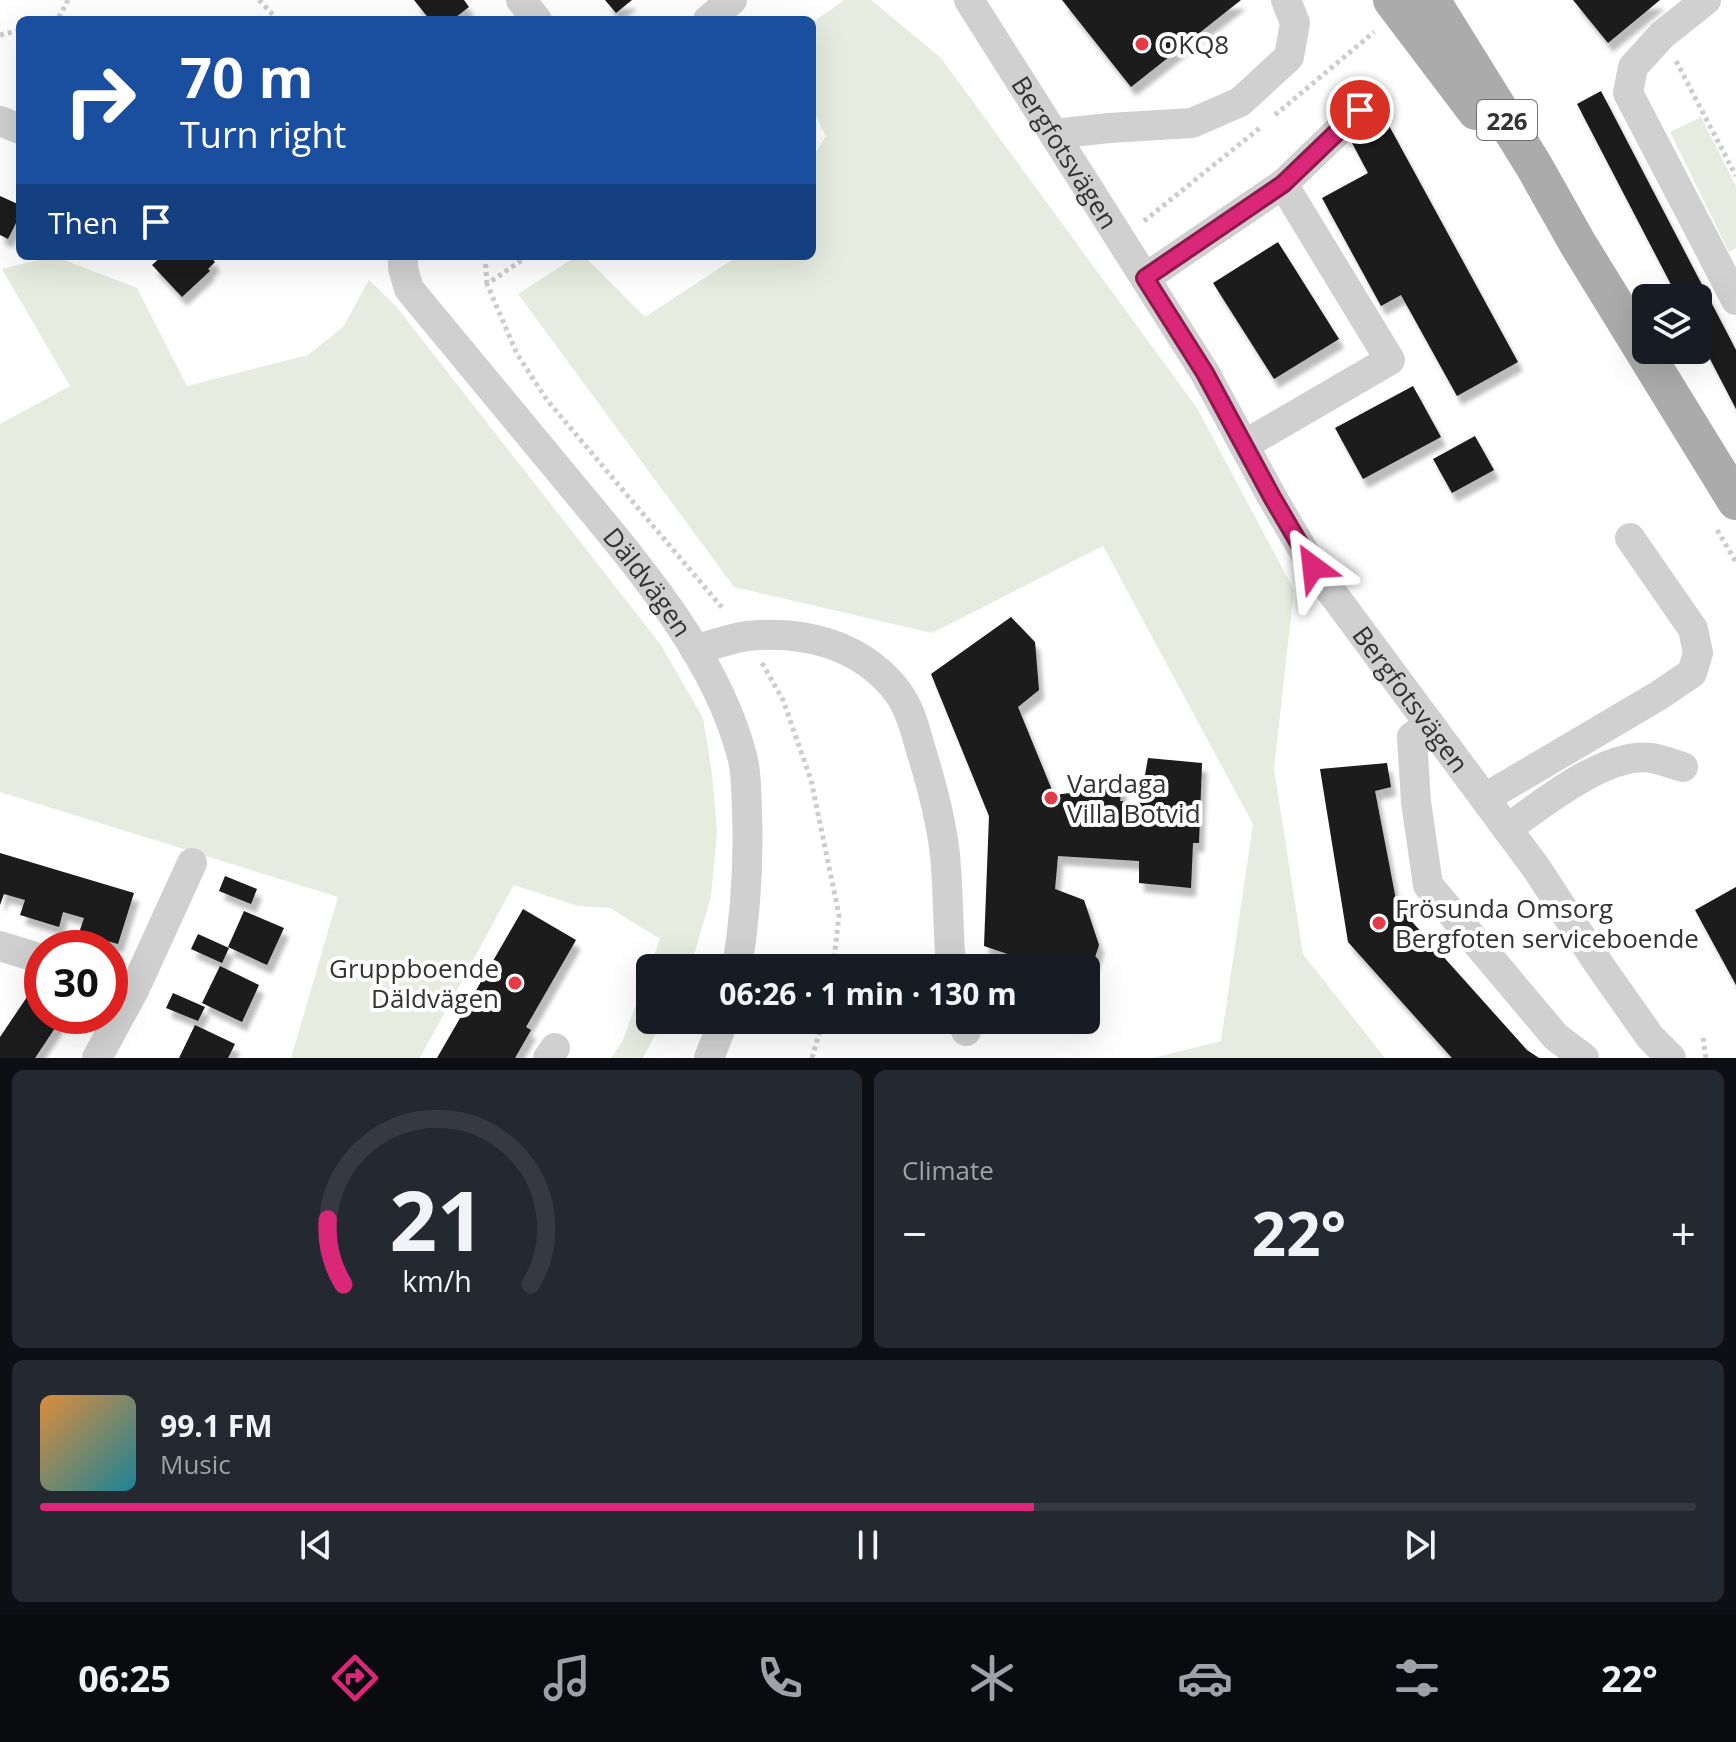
<!DOCTYPE html>
<html lang="en">
<head>
<meta charset="utf-8">
<style>
  :root { --surface:#171b24; --page:#242831; --text:#f1f3f6; --muted:#9ea1a6; --line:#363941; --accent:#db2777 }
  body { margin:0; font-family:"Open Sans",sans-serif; background:var(--page); color:var(--text); height:100vh; display:flex; flex-direction:column; font-size:30px; white-space:nowrap }
  * { box-sizing:border-box; margin:0 }
  p { font-size:26px; color:var(--muted) }
  .icon { flex:none; width:44px; height:44px; fill:none; stroke:currentColor; stroke-width:2; stroke-linecap:round; stroke-linejoin:round }
  .map { position:relative; height:1058px; overflow:hidden }
  .side { display:flex; flex-direction:column; gap:12px; padding:12px; background:#0d0f14; flex:1 }
  .side>* { flex:none }
  .hud { position:absolute; left:16px; top:16px; width:800px; height:244px; border-radius:12px; box-shadow:0 8px 32px #0002; background:#1a4fa0; color:#fff; overflow:hidden }
  .controls { position:absolute; left:1632px; top:284px; display:grid; gap:16px }
  .controls a { display:grid; place-items:center; width:80px; height:80px; border-radius:12px; background:var(--surface); box-shadow:0 8px 32px #0002; font-size:40px }
  .speed { position:absolute; left:24px; top:930px; display:flex; gap:16px; font-size:40px; font-weight:700; text-align:center }
  .speed>* { display:grid; place-content:center; width:104px; height:104px; border-radius:50%; background:var(--surface); box-shadow:0 8px 32px #0002; line-height:1 }
  .speed .limit { border:12px solid #d22; background:#fff; color:#111 }
  .pin { position:absolute; display:grid; place-items:center; width:68px; height:68px; color:#fff; margin:-34px; border:4px solid #fff; border-radius:50%; box-shadow:0 2px 8px #0007 }
  .me { position:absolute; width:88px; margin:-44px; rotate:330deg; stroke-linejoin:round; filter:drop-shadow(0 0 6px #0008) }
  .turn { display:flex; align-items:center; gap:28px; height:168px; padding:0 32px; font-size:36px }
  .turn .icon { width:104px; height:104px; stroke-width:2.5 }
  .turn b { display:block; font-size:56px; line-height:68px }
  .then { display:flex; align-items:center; height:76px; padding:0 32px; background:#0003; gap:16px; font-size:30px }
  .big { font-size:60px; font-weight:700; line-height:1.1 }
  .side .widget { flex:1; display:flex; flex-direction:column; justify-content:center; gap:12px; min-width:0; padding:0 28px; border-radius:12px; background:var(--page) }
  .side .dial { align-items:center; gap:0 }
  .dial svg { height:208px; overflow:visible; fill:none; stroke:var(--line); stroke-width:7; stroke-linecap:round; text-anchor:middle }
  .dial text { fill:var(--text); stroke:none }
  .song { display:flex; align-items:center; gap:24px }
  .cover { width:96px; height:96px; border-radius:12px; background:linear-gradient(135deg,hsl(30 70% 55%),hsl(190 70% 35%)) }
  .played { height:8px; border-radius:4px; background:linear-gradient(90deg,var(--accent) 60%,var(--line) 60%) }
  .keys { display:flex; justify-content:space-around; direction:ltr }
  .heat { display:flex; justify-content:space-between; align-items:center; font-size:44px; direction:ltr }
  .side .tiles { flex:1; display:grid; gap:12px; grid-template-columns:1fr 1fr }
  .widget:last-child { grid-column:span 2 }
  .trip { position:absolute; left:636px; top:954px; width:464px; height:80px; border-radius:12px; background:var(--surface); box-shadow:0 8px 32px #0002; font-weight:700; line-height:80px; text-align:center }
  .tabs { display:flex; height:128px; justify-content:space-around; align-items:center; background:#090b0e; color:var(--muted) }
  .tabs .icon { width:56px; height:56px }
  .tabs .active { color:var(--accent) }
  .tabs b { font-size:36px; color:var(--text) }
  .map>svg:first-child { display:block }
  .green { fill:#e6ecdf }
  .building { fill:#1a1a1a; filter:url(#shadow) }
  .lines { fill:none; stroke-linecap:round; stroke-linejoin:round }
  .path { stroke:#cdcdcd; stroke-width:5; stroke-dasharray:4 4; stroke-linecap:butt }
  .minor { stroke:#d0d0d0; stroke-width:30 }
  .major { stroke:#ababab; stroke-width:38 }
  .route-casing { stroke:#8e194d; stroke-width:20 }
  .route { stroke:#db2777; stroke-width:14 }
  .poi-dot { fill:#e63946; stroke:#fff; stroke-width:3 }
  .labels { text-anchor:middle; dominant-baseline:central; stroke-width:8; stroke-linejoin:round; paint-order:stroke }
  .shield { fill:#fff; stroke:#707070; stroke-width:2 }
  .shield-label { font-size:24px; font-weight:bold; fill:#333 }
  .poi-label { font-size:26px; fill:#333; stroke:#fff; text-anchor:start }
  .street-label { font-size:26px; fill:#333; stroke:#fff }
</style>
</head>
<body>
<div class="map">
<svg width="1736" height="1058" viewBox="0 0 1736 1058">
  <defs>
    <filter id="shadow"><feDropShadow dx="5" dy="9" stdDeviation="2" flood-color="#0004"/></filter>
  </defs>
  <rect width="100%" height="100%" fill="#fff"/>
  <!-- green -->
  <g class="green">
    <polygon points="844,0 871,0 941,58 1197,408 1294,590 1274,769 1303,954 1385,1058 1153,1058 1221,1041 1253,824 1103,546 932,633 734,587 518,294 577,256 584,256 645,317 738,256 812,256 812,158 826,136 812,109 812,23"/>
    <polygon points="1701,117 1736,186 1736,248 1729,252 1670,132"/>
    <polygon points="54,256 137,288 187,386 308,355 343,327 369,280 395,305 661,645 703,718 712,773 717,832 711,897 691,965 689,968 650,968 650,1020 663,1020 643,1058 611,1058 623,1040 660,939 610,908 578,906 514,885 420,1058 291,1058 338,897 0,792 0,424 70,386 2,269"/>
  </g>
  <!-- building -->
  <g class="building">
    <polygon points="414,0 464,0 469,7 452,20 430,20"/>
    <polygon points="605,0 632,0 616,13"/>
    <polygon points="1062,0 1241,0 1131,87"/>
    <polygon points="1573,0 1660,0 1608,43"/>
    <polygon points="1601,91 1736,350 1736,409 1698,336 1698,298 1678,298 1577,104"/>
    <polygon points="1387,122 1518,362 1457,396 1401,295 1381,306 1322,198 1368,173 1351,141"/>
    <polygon points="0,196 20,205 20,215 8,239 0,235"/>
    <polygon points="1278,242 1339,339 1274,379 1213,283"/>
    <polygon points="162,256 210,256 215,262 208,269 210,271 182,297 152,265"/>
    <polygon points="1413,386 1441,437 1363,479 1335,428"/>
    <polygon points="1475,436 1494,470 1452,493 1433,459"/>
    <polygon points="1011,617 1035,642 1039,690 1018,707 1054,795 1070,793 1073,780 1122,784 1120,801 1140,803 1148,758 1202,763 1199,843 1193,843 1191,888 1139,883 1139,861 1058,856 1055,889 1084,900 1099,945 1087,982 1086,968 1049,968 984,946 989,816 931,674"/>
    <polygon points="1387,763 1391,787 1375,791 1397,905 1527,1050 1539,1058 1452,1058 1348,942 1320,769"/>
    <polygon points="0,853 134,893 118,944 79,933 84,918 63,912 59,927 20,915 25,900 4,894 0,905"/>
    <polygon points="225,876 257,889 251,904 219,891"/>
    <polygon points="1736,887 1736,985 1695,910"/>
    <polygon points="523,909 576,940 526,1027 531,1030 515,1058 437,1058"/>
    <polygon points="244,911 284,928 267,965 228,947"/>
    <polygon points="198,934 229,948 222,963 191,949"/>
    <polygon points="220,966 259,985 242,1022 202,1003"/>
    <polygon points="173,993 205,1007 198,1021 166,1008"/>
    <polygon points="29,994 42,1002 42,1016 63,1016 35,1058 0,1058 0,1037"/>
    <polygon points="195,1025 235,1044 228,1058 179,1058"/>
  </g>
  <g class="lines">
    <!-- path -->
    <g class="path">
      <polyline points="259,0 278,20"/>
      <polyline points="51,20 59,17 68,0"/>
      <polyline points="0,35 20,30"/>
      <polyline points="1676,61 1736,176"/>
      <polyline points="1275,115 1374,32"/>
      <polyline points="1144,221 1261,127"/>
      <polyline points="485,256 487,283"/>
      <polyline points="528,256 487,284 517,354 547,400 724,610"/>
      <polyline points="1717,530 1736,562"/>
      <polyline points="762,663 783,700 811,780 839,915 833,968"/>
      <polyline points="1703,1038 1706,1058"/>
      <polyline points="812,1058 823,1020"/>
    </g>
    <!-- minor -->
    <g class="minor">
      <polyline points="521,0 537,20"/>
      <path id="s1" d="M969,0L1205,373L1272,497L1313,567L1537,869L1598,963L1650,1037L1671,1058"/>
      <polyline points="1706,0 1662,35 1633,67 1628,93 1736,300"/>
      <polyline points="708,20 732,0"/>
      <polyline points="0,121 20,129"/>
      <polyline points="1054,134 1109,128 1192,123 1240,102 1289,57 1295,23 1286,0"/>
      <polyline points="1283,184 1360,110"/>
      <path id="s2" d="M403,256V268L409,289C462,353 515,417 568,481C634,561 716,654 742,756C747,773 746,793 747,811C749,866 746,913 737,968"/>
      <polyline points="1145,278 1283,184 1390,360 1244,445"/>
      <path d="M695,650C712,645 731,638 748,636C802,630 857,644 893,686C908,703 914,725 920,747C931,782 941,818 945,855C948,887 948,920 950,953L953,968"/>
      <polyline points="1430,724 1412,737 1416,802 1428,885 1556,1037 1584,1058"/>
      <polyline points="1485,798 1658,696 1692,673 1698,653 1693,629 1630,538"/>
      <path d="M1507,829C1542,804 1607,751 1652,758C1662,760 1673,764 1683,767"/>
      <polyline points="0,946 42,959"/>
      <polyline points="963,1020 966,1031"/>
      <polyline points="97,1058 135,988 192,863"/>
      <polyline points="548,1058 555,1048"/>
      <polyline points="709,1058 724,1020"/>
    </g>
    <!-- major -->
    <g class="major">
      <polyline points="1392,0 1476,111"/>
      <polyline points="1431,0 1534,166 1578,244 1736,501"/>
    </g>
  </g>
  <g class="lines">
    <defs>
      <polyline id="route" points="1313,567 1272,497 1205,373 1145,278 1283,184 1360,110"/>
    </defs>
    <!-- route casing -->
    <use href="#route" class="route-casing"/>
    <!-- route -->
    <use href="#route" class="route"/>
  </g>
  <!-- markers -->
  <g class="poi-dot">
    <circle cx="1142" cy="44" r="8"/>
    <circle cx="1051" cy="798" r="8"/>
    <circle cx="1379" cy="923" r="8"/>
    <circle cx="515" cy="983" r="8"/>
  </g>
  <g class="labels">
    <!-- shield labels -->
    <rect class="shield" x="1477" y="100" width="60" height="40" rx="6"/>
    <g class="shield-label">
      <text x="1507" y="120">226</text>
    </g>
    <!-- poi labels -->
    <g class="poi-label">
      <text x="1158" y="44">OKQ8</text>
      <text x="1067" y="783">Vardaga<tspan x="1067" dy="30">Villa Botvid</tspan></text>
      <text x="1395" y="908">Frösunda Omsorg<tspan x="1395" dy="30">Bergfoten serviceboende</tspan></text>
      <text x="499" y="968" text-anchor="end">Gruppboende<tspan x="499" dy="30">Däldvägen</tspan></text>
    </g>
    <!-- street labels -->
    <g class="street-label">
      <text stroke="none"><textPath href="#s1" startOffset="180">Bergfotsvägen</textPath></text>
      <text stroke="none"><textPath href="#s2" startOffset="412">Däldvägen</textPath></text>
      <text stroke="none"><textPath href="#s1" startOffset="828">Bergfotsvägen</textPath></text>
    </g>
  </g>
</svg>
<div class="controls">
<a><svg class="icon" aria-label="layers" viewBox="0 0 24 24"><path d="M12 4l9 5-9 5-9-5zM3 14l9 5 9-5"/></svg></a>
</div>
<div class="speed"><div class="limit">30</div></div>
<div class="pin" style="left:1360px;top:110px;background:#d93025"><svg class="icon" aria-label="arrive" viewBox="0 0 24 24"><path d="M6 21V4h12l-3 4 3 4H6"/></svg></div>
<svg class="me" style="left:1313px;top:567px" viewBox="-20 -20 40 40"><path d="M0-17L14 15 0 8-14 15z" fill="#db2777" stroke="#fff" stroke-width="4"/></svg>
<div class="trip">06:26 · 1 min · 130 m</div>
<div class="hud">
<div class="turn"><svg class="icon" aria-label="right" viewBox="0 0 24 24"><path d="M7 20v-9h11M14 6l5 5-5 5"/></svg><div><b>70 m</b>Turn right</div></div>
<div class="then">Then<svg class="icon" aria-label="arrive" viewBox="0 0 24 24"><path d="M6 21V4h12l-3 4 3 4H6"/></svg></div>
</div>
</div>
<section class="side">
<div class="tiles">
<div class="widget dial"><svg viewBox="0 0 100 80">
<path d="M14 69A42 42 0 1 1 86 69"/>
<path d="M14 69A42 42 0 0 1 8 44" stroke="#db2777"/>
<text x="50" y="56" font-size="32" font-weight="700">21</text>
<text x="50" y="72" font-size="11">km/h</text>
</svg></div>
<div class="widget"><p>Climate</p>
<div class="heat"><a>−</a><b class="big">22°</b><a>+</a></div>
</div>
<div class="widget">
<div class="song"><i class="cover"></i><div><b>99.1 FM</b><p>Music</p></div></div>
<div class="played"></div>
<div class="keys"><svg class="icon" aria-label="previous" viewBox="0 0 24 24"><path d="M18 5L8 12l10 7zM5 5v14"/></svg><svg class="icon" aria-label="pause" viewBox="0 0 24 24"><path d="M8 5v14M16 5v14"/></svg><svg class="icon" aria-label="next" viewBox="0 0 24 24"><path d="M6 5l10 7-10 7zM19 5v14"/></svg></div>
</div>
</div>
</section>
<nav class="tabs">
<b>06:25</b>
<svg class="icon active" aria-label="directions" viewBox="0 0 24 24"><path d="M12 3l9 9-9 9-9-9zM9 14v-3h6M13 9l2 2-2 2"/></svg>
<svg class="icon" aria-label="music" viewBox="0 0 24 24"><path d="M9 18V5l10-2v13"/><circle cx="6" cy="18" r="3"/><circle cx="16" cy="16" r="3"/></svg>
<svg class="icon" aria-label="phone" viewBox="0 0 24 24"><path d="M5 4h4l2 5-3 2q2 4 5 5l2-3 5 2v4C11 20 4 13 5 4z"/></svg>
<svg class="icon" aria-label="climate" viewBox="0 0 24 24"><path d="M12 3v18M4 7l16 10M4 17L20 7"/></svg>
<svg class="icon" aria-label="car" viewBox="0 0 24 24"><path d="M5 17H2v-5l4-1 3-4h7l3 4 3 1v5h-3M9 17h6M6 11h13"/><circle cx="7" cy="17" r="2"/><circle cx="17" cy="17" r="2"/></svg>
<svg class="icon" aria-label="filters" viewBox="0 0 24 24"><path d="M4 7h16M4 17h16"/><circle cx="9" cy="7" r="2"/><circle cx="15" cy="17" r="2"/></svg>
<b>22°</b>
</nav>
</body>
</html>
